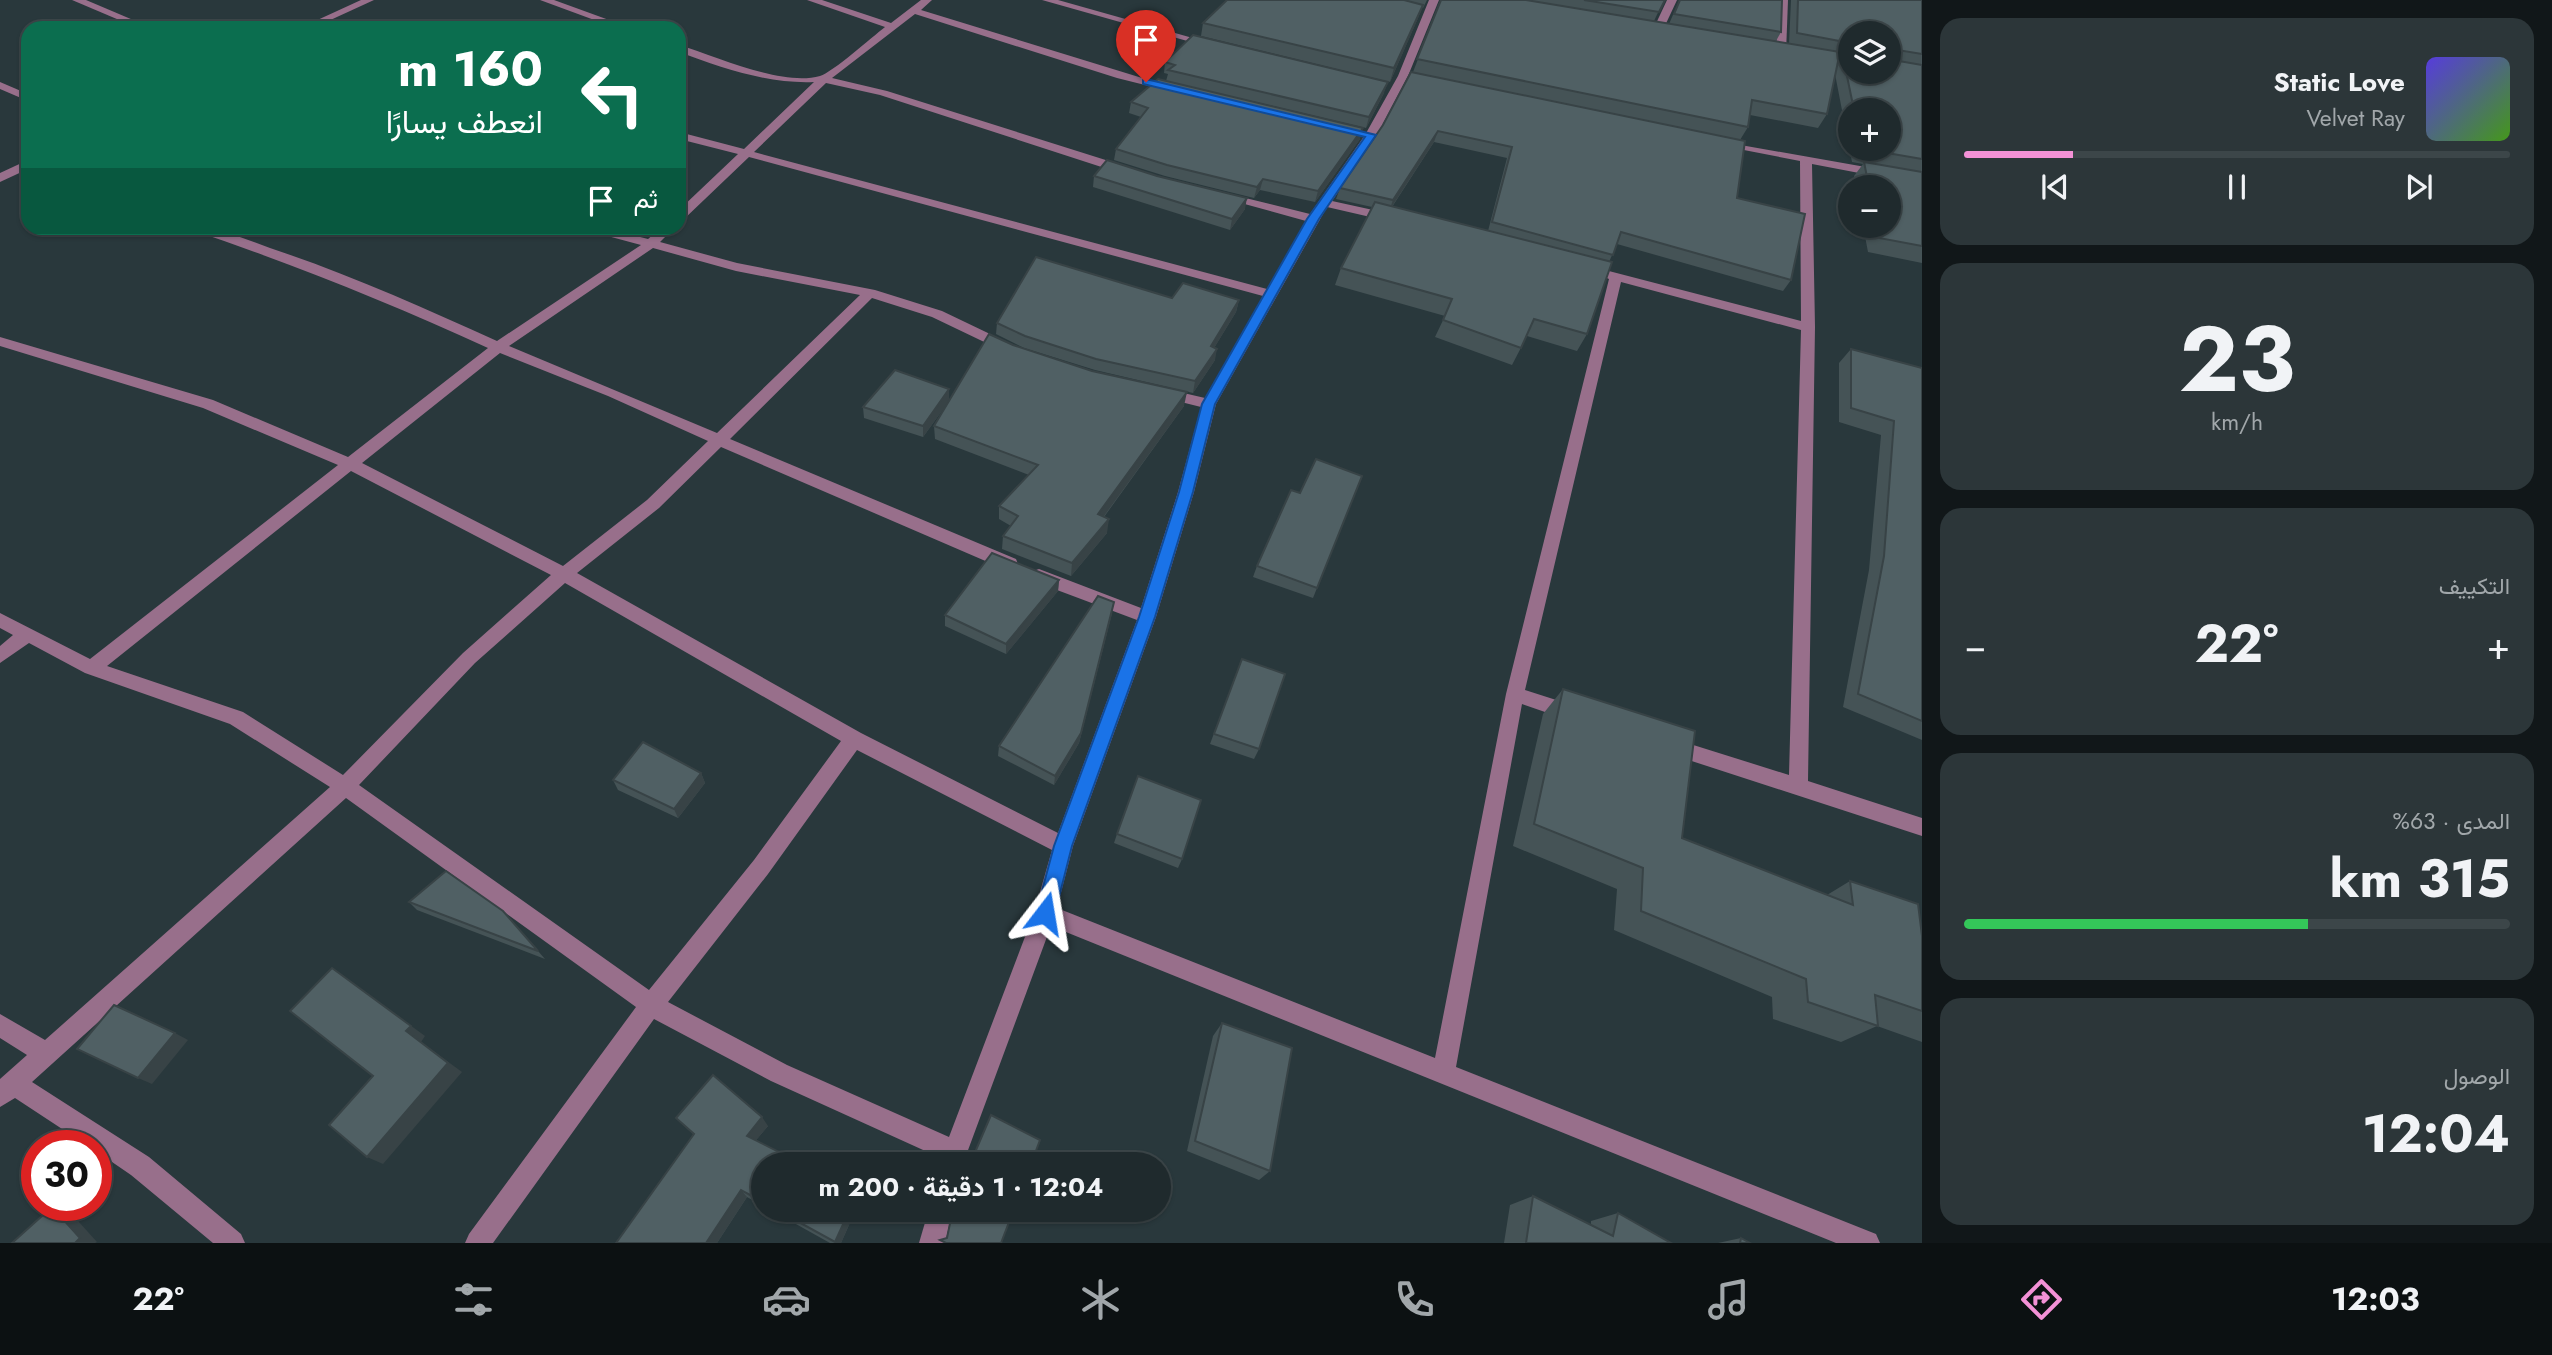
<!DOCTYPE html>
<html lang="ar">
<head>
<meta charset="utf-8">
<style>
  :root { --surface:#1f2a2d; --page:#2c3639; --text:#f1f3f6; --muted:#a1a7aa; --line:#3c4649; --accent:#f391d6 }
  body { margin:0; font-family:Jost,Vazirmatn,sans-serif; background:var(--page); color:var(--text); direction:rtl; height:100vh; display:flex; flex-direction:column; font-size:26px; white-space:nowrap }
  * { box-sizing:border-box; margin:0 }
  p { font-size:23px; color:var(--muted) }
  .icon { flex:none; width:38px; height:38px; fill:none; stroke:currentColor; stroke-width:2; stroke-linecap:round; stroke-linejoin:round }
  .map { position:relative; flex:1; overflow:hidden; direction:ltr }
  .drawer { display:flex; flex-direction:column; gap:18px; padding:18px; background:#111719; width:630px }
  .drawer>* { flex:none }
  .hud { position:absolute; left:21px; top:21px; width:665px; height:214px; border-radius:21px; box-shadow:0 2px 5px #0004,0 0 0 2px var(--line); direction:rtl; background:#0b6e4f; color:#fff; overflow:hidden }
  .buttons { position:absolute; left:1838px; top:21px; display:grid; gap:14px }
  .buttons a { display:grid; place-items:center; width:63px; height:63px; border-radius:50%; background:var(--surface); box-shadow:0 2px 5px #0004,0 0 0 2px var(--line); font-size:35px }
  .speed { position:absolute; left:21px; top:1130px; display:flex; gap:14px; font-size:35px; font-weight:700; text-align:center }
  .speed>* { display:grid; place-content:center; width:91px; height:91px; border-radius:50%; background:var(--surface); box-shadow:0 2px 5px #0004,0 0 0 2px var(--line); line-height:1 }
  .speed .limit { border:10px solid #d22; background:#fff; color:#111 }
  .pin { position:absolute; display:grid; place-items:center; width:60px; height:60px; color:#fff; margin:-72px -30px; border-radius:50% 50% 50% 0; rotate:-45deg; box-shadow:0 0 7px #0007 }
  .pin .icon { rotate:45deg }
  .me { position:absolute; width:77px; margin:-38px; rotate:14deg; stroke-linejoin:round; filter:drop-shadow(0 0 5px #0008) }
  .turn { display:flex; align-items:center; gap:24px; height:147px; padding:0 28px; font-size:32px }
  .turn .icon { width:91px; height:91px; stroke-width:2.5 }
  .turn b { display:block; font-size:49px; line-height:60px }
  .then { display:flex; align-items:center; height:66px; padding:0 28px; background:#0003; gap:14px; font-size:26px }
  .big { font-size:52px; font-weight:700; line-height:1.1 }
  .drawer .tile { flex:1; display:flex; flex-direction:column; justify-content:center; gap:10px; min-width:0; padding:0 24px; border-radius:21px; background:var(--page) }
  .drawer .dial { align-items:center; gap:0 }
  .dial b { font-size:91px; line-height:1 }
  .song { display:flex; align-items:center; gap:21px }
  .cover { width:84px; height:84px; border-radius:10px; background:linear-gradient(135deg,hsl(250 70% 55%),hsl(100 70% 35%)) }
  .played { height:7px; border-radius:4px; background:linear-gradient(90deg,var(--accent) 20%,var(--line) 20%) }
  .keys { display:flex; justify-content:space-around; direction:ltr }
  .heat { display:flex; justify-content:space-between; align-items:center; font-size:38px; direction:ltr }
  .charge { height:10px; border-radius:5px; background:linear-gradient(90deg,#34c759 63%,var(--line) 0) }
  .trip { position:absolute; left:751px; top:1152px; width:420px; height:70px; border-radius:35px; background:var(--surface); box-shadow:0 2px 5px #0004,0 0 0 2px var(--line); font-weight:700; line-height:70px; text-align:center; direction:rtl }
  .tabs { display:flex; height:112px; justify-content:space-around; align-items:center; background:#0c1112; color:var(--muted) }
  .tabs .icon { width:49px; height:49px }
  .tabs .on { color:var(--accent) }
  .tabs b { font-size:32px; color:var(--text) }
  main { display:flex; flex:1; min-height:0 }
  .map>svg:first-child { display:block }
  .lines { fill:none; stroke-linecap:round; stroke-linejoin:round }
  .minor { fill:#986f8b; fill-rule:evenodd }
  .wall { fill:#455356; fill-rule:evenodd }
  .shaded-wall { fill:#384346 }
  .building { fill:#506064; stroke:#384346; stroke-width:2 }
  .route { fill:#1a73e8; stroke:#114b97; stroke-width:2 }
</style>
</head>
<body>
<main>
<section class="drawer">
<div class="tile">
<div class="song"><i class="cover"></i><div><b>Static Love</b><p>Velvet Ray</p></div></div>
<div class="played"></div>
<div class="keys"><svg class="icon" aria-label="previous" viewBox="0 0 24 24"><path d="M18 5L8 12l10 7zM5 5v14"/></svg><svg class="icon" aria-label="pause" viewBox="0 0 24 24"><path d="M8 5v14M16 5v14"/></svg><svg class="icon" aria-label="next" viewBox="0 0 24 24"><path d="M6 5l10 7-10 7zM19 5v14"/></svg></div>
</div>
<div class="tile dial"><b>23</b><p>km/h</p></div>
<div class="tile"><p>التكييف</p>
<div class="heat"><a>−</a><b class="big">22°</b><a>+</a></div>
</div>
<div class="tile"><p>المدى · 63%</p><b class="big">315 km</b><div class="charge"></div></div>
<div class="tile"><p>الوصول</p><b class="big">12:04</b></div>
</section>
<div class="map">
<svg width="1922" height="1243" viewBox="0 0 1922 1243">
  <rect width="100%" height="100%" fill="#29383c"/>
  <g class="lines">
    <!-- minor -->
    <g class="minor">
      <polygon points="72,0 86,0 152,28 138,28"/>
      <polygon points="361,0 374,0 313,28 300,28"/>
      <polygon points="540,0 554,0 631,28 616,28"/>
      <path d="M807,0H822L891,23L921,0H932L921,10L1178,89L1173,92L1117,78L915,14L832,78L887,91L1131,168V174H1123L880,95L826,83L754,152L1267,289L1306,221L1219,197L1225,193L1310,214L1365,135L1398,76L1429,0H1439L1408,76L1377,135L1332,201L1396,215L1398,218L1392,222L1327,207L1216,404L1194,492L1156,617L1073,846L1057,908L1435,1058L1506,694L1609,279L1598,274L1605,270L1801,321L1800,161L1718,145V141L1922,177V185L1812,164L1815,327L1808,781L1922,818V836L1664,752L1661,746L1664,740L1671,738L1789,775L1801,330L1621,282L1525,690L1578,707L1580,713L1578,719L1571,721L1522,704L1456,1067L1876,1234L1880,1243H1836L1051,926L964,1161L954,1164L771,1081L654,1019L493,1243H465L469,1234L636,1007L346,798L32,1082L149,1157L241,1234L245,1243H213L131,1175L96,1151V1146H88L15,1098L0,1107V1079L27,1055L0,1038V1014L45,1040L330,787L230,724L85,673L29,643L0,663V646L13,635L0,628V613L90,659L338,465L203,408L0,346V337L213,400L348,457L488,348C392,304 295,265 195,231L193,228C220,228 245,239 270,248C348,274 422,307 497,341L641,245L589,231L587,228H605L648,239L661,228H674L660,242L737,263L875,290L942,311L1013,345V351H1003L932,317L872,298L730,439L1016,559L1018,564L1016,569H1004L721,447L659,508L577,573L861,733L1058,833L1137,620L1033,581L1031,576L1033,571L1039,569L1141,608L1178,492L1201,407L1157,396L1155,393L1162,388L1205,398L1263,296L749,157L683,220L679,221V210L738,154L679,139V132L744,149L814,82C768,84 722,68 679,52V45C716,56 782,87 820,76C833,72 872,37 885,27ZM653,248L736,271L860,295L717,433L509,346ZM500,353L608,396L708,441L647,500L563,566L362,463ZM351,471L551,575L463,653L343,775L243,712L107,666ZM565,583L841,741L754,860L649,990L359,785L475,663ZM857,750L1052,850L1034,913L949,1137L787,1065L668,1002L768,874Z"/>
      <polygon points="1042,0 1058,0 1214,44 1205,46"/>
      <polygon points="1667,0 1677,0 1662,32 1653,34 1652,32"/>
      <polygon points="1778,0 1788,0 1786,53 1781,56 1776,53"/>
      <polygon points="0,82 28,94 28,101 0,89"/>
      <polygon points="28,160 28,169 0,182 0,173"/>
      <polygon points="929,1209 953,1209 945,1243 919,1243"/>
    </g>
  </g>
  <!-- wall -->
  <g class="wall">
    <polygon points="1227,0 1427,0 1423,8 1422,8 1418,18 1390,82 1201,36 1203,23"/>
    <path d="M1441,0H1664L1654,21L1669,24L1679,1V0H1782L1781,32L1776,41L1789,44L1791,0H1922V263L1868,252L1863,226H1888V187H1856L1854,176L1863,164L1852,162L1835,74L1827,114L1818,128L1750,115L1748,127L1740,140L1737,198L1791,280L1783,291L1617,244L1609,262L1587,334L1577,351L1527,336L1512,365L1435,337L1445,316L1335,285L1341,268L1372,207L1336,199L1340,188L1383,125L1413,72ZM1850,33L1888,72H1850ZM1850,110H1888V149H1850ZM1434,142L1507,158L1488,231L1392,207Z"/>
    <polygon points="1165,62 1384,93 1366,128 1239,98 1360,139 1315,202 1260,190 1254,198 1165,176 1114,160 1116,149 1141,117 1129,113 1131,102 1166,81 1168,74 1164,73"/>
    <polygon points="1094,176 1245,209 1230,230 1093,187"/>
    <polygon points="1172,298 1239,300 1236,312 1214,348 1215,360 1193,393 1095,370 1024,348 996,334 997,323"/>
    <polygon points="1013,345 1184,406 1104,517 1107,533 1071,576 1002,549 1003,536 1011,526 999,519 999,506 1029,475 935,439 934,426"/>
    <polygon points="1851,349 1922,368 1922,740 1843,707 1869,570 1881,435 1839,422 1839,363"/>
    <polygon points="949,389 949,401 923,437 864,418 863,407"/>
    <polygon points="1362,476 1313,598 1253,577 1257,566 1300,493"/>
    <polygon points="1059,580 1058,591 1006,654 945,626 945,615"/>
    <polygon points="1112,613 1079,743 1054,785 998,756 999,746"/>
    <polygon points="1242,659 1259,749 1254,759 1210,744"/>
    <polygon points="1563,689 1682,838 1827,895 1850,881 1922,936 1922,1042 1877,1026 1841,1042 1773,1019 1772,997 1614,930 1617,889 1513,846 1543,714"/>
    <polygon points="701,773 705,783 678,818 618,790 613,780"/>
    <polygon points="1117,834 1182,859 1178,868 1114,843"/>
    <polygon points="409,902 503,911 545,959 417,910"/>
    <polygon points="1222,1023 1270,1171 1259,1180 1187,1151 1213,1036"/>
    <polygon points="676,1118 768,1126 756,1140 763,1164 763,1206 747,1197 717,1243 693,1134"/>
    <polygon points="1533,1196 1591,1225 1591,1221 1618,1213 1671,1243 1504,1243 1510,1205"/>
    <polygon points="769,1209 856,1209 841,1243 830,1243"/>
    <polygon points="1741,1238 1750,1243 1718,1243"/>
  </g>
  <!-- shaded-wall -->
  <g class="shaded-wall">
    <polygon points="1423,5 1418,18 1390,82 1394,68"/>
    <polygon points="1388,82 1384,93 1366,128 1369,117"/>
    <polygon points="1363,128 1360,139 1315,202 1318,191"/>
    <polygon points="1438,131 1434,142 1389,211 1393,200"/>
    <polygon points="1263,179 1260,190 1254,198 1257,187"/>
    <polygon points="1247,198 1245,209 1230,230 1232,219"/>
    <polygon points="1239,300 1236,312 1208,358 1211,346"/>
    <polygon points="1217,349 1215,360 1193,393 1195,381"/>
    <polygon points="949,389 949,401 923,437 923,426"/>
    <polygon points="1187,392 1184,406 1096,527 1098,514"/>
    <polygon points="1109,519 1107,533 1071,576 1072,563"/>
    <polygon points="1059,580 1058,591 1006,654 1006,644"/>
    <polygon points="1114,602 1079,743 1054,785 1055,776"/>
    <polygon points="701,773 705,783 678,818 674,809"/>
    <polygon points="332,968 425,1036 421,1042 462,1072 383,1164 367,1157 406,1031"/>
    <polygon points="175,1033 188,1040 152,1084 138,1078"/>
    <polygon points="762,1117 768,1126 753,1144 747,1136"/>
    <polygon points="741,1190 747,1197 717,1243 706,1243"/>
    <polygon points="52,1207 69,1211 97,1242 95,1243 75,1243"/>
    <polygon points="850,1209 856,1209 841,1243 835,1243 835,1242"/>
  </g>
  <!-- building -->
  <g class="building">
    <polygon points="1227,0 1404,0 1423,5 1394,68 1203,23"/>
    <polygon points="1441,0 1526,0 1840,52 1827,114 1752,100 1748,127 1417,59"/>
    <polygon points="1584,0 1665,0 1659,12"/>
    <polygon points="1680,0 1782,0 1781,32 1674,14"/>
    <polygon points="1798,0 1922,0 1922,54 1898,50 1893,60 1922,65 1922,159 1864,149 1888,149 1888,110 1854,110 1842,52 1850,53 1850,72 1888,72 1888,33 1850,33 1850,43 1797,33"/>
    <polygon points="1193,35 1388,82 1369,117 1168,70 1175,65 1165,62"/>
    <polygon points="1411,72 1745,141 1737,198 1805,214 1791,280 1621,232 1613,255 1492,222 1512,147 1438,131 1393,200 1340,188 1383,125"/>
    <polygon points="1158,79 1363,128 1318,191 1263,179 1257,187 1167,165 1116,149 1148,108 1131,102"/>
    <polygon points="1107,160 1157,176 1247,198 1232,219 1094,176"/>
    <polygon points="1864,162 1922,172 1922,246 1879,238 1877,226 1888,226 1888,187 1869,187"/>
    <polygon points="1375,202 1612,262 1587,334 1534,319 1521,348 1443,320 1452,299 1341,268"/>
    <polygon points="1036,257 1172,298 1183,283 1239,300 1211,346 1217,349 1195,381 1096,359 1025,336 997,323"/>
    <polygon points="989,334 1013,345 1092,371 1187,392 1098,514 1109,519 1072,563 1003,536 1018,516 999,506 1038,465 934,426"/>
    <polygon points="1851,349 1922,368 1922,721 1858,694 1884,556 1894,421 1851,408"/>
    <polygon points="895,370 949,389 923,426 863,407"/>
    <polygon points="1316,459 1362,476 1317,588 1257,566 1291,490 1300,493"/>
    <polygon points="992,553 1059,580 1006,644 945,615"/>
    <polygon points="1098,596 1114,602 1081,733 1055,776 999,746"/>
    <polygon points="1242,659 1285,674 1259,749 1214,734"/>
    <polygon points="1563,689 1695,731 1682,838 1853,905 1850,881 1918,904 1922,936 1922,1011 1875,995 1878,1026 1808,1002 1806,979 1641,911 1643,868 1534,824"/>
    <polygon points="643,742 701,773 674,809 613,780"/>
    <polygon points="1138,776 1201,800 1182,859 1117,834"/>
    <polygon points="446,871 503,911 538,951 409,902"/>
    <polygon points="332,968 411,1026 406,1031 448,1063 367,1157 329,1125 373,1076 290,1011"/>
    <polygon points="114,1005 175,1033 138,1078 77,1049"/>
    <polygon points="1222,1023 1292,1048 1270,1171 1195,1141"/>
    <polygon points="713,1075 762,1117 747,1136 803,1164 763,1164 763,1202 741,1190 706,1243 616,1243 694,1134 676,1118"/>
    <polygon points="991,1115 1040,1140 1031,1164 970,1164"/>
    <polygon points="1533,1196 1613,1236 1618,1213 1671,1243 1526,1243"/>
    <polygon points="52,1207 80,1238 75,1243 12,1243"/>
    <polygon points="775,1209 850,1209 835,1242"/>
    <polygon points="953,1209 1014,1209 1001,1243 946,1243 940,1240 947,1238"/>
    <polygon points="1741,1238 1750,1243 1740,1243"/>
  </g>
  <!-- route -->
  <polygon class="route" points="1146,79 1376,135 1319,219 1215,404 1193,492 1155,617 1072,846 1055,913 1052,920 1045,922 1039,920 1036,913 1054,846 1139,617 1179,492 1202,404 1307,219 1365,137 1143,84 1143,80"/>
</svg>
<div class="buttons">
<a><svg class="icon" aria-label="layers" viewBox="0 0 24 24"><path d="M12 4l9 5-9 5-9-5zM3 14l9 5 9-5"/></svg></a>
<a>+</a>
<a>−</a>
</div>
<div class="speed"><div class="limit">30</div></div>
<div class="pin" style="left:1146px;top:82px;background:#d93025"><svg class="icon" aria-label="arrive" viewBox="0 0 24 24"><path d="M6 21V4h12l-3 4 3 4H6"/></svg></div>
<svg class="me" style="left:1045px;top:913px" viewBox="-20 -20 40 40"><path d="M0-17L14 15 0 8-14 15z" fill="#1a73e8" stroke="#fff" stroke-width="4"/></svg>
<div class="trip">12:04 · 1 دقيقة · 200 m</div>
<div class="hud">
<div class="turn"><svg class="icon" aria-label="left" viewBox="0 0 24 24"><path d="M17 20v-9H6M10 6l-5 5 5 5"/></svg><div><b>160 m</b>انعطف يسارًا</div></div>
<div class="then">ثم<svg class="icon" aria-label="arrive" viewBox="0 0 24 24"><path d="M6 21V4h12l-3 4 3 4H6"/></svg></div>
</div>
</div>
</main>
<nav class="tabs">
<b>12:03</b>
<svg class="icon on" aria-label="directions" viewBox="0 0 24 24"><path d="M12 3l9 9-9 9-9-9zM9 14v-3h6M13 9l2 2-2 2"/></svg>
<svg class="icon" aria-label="music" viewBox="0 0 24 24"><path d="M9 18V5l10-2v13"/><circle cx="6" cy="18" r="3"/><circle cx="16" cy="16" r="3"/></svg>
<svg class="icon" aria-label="phone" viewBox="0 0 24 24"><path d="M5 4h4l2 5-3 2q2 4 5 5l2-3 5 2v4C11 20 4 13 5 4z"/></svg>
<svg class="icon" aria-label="climate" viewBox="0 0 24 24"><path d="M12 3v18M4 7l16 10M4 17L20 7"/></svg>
<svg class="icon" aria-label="car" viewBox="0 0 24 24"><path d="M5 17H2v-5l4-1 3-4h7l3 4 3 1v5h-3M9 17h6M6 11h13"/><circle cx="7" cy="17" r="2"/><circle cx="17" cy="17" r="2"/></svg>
<svg class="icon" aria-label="filters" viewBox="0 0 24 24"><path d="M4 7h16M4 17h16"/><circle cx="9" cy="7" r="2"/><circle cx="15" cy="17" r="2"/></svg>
<b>22°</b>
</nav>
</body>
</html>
